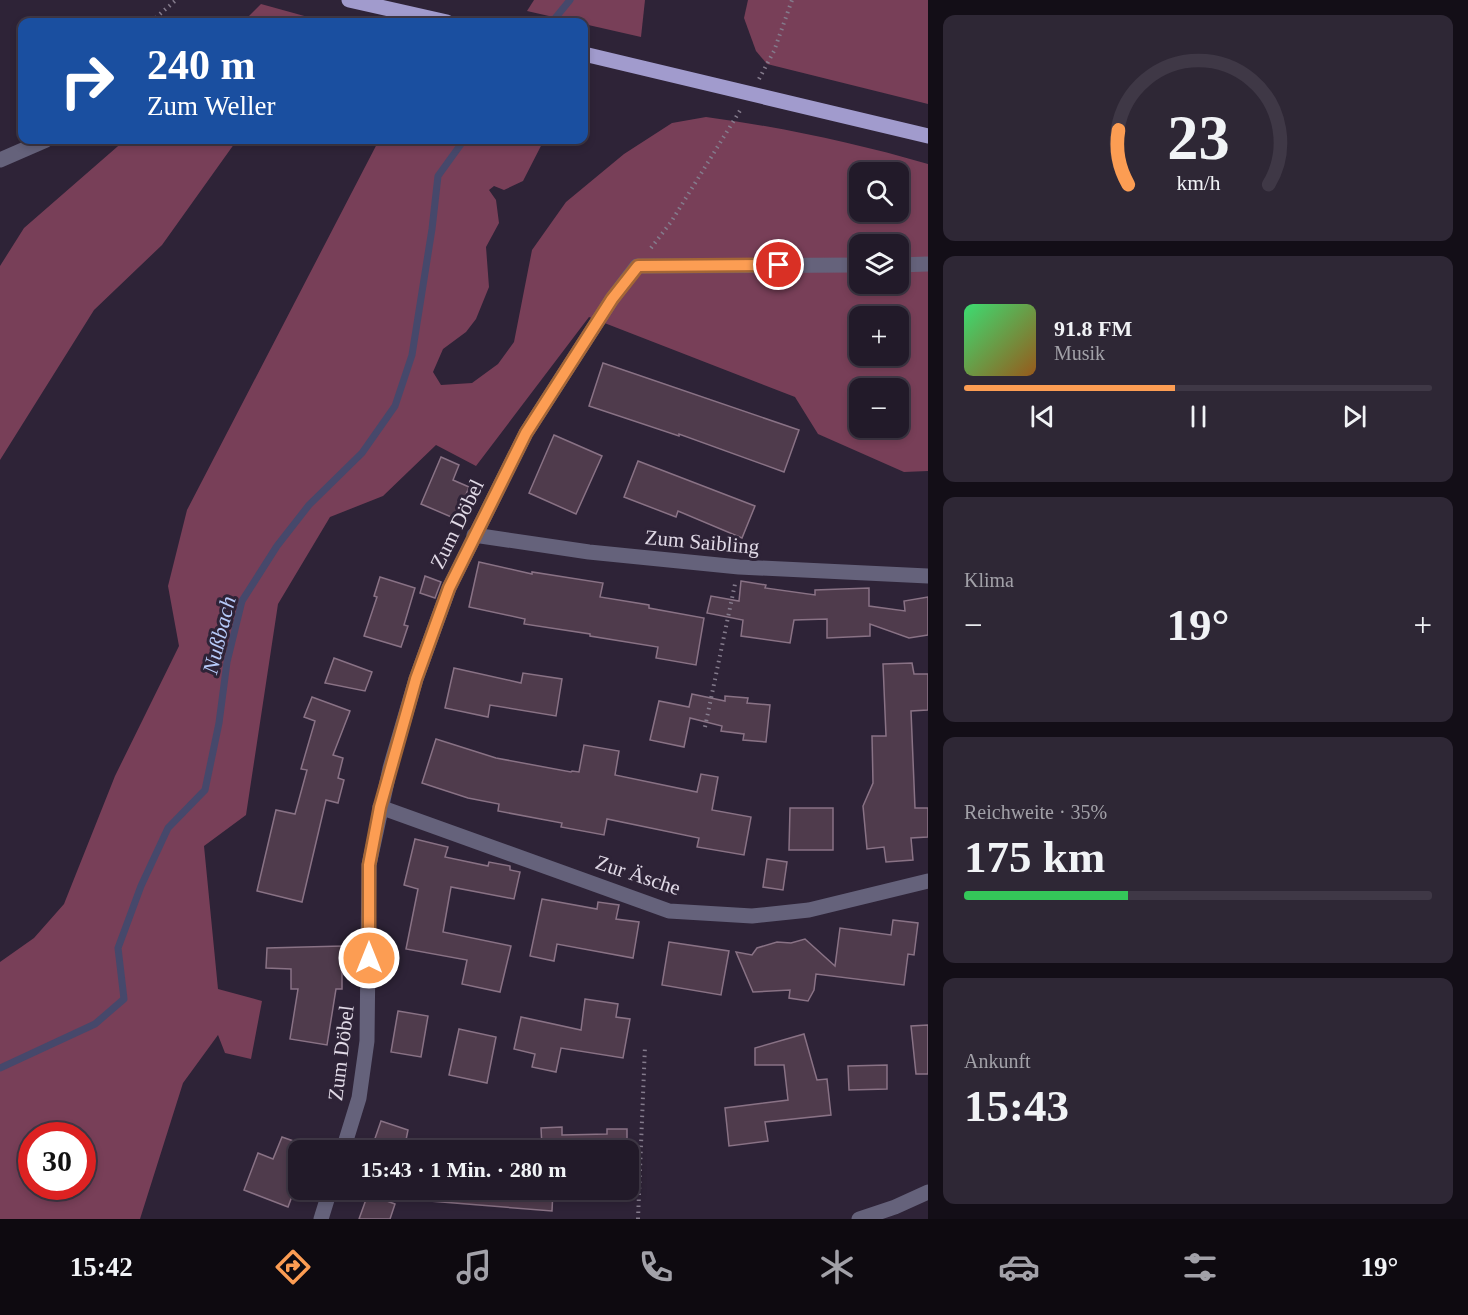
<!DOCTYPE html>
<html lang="de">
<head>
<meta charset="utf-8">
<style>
  :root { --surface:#221a29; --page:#2e2735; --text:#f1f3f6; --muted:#a2a1a8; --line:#3f3846; --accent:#fc9d53 }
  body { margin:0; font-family:Georgia,serif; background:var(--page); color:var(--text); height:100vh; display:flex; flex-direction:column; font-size:22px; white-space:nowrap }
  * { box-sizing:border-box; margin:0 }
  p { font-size:20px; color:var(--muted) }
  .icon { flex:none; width:33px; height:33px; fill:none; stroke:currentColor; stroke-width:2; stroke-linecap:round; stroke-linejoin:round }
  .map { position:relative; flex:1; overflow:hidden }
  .details { display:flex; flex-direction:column; gap:15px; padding:15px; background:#130e17; width:540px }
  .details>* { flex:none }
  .top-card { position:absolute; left:18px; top:18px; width:570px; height:126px; border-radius:12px; box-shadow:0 3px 9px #0003,0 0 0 2px var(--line); background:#1a4fa0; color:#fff; overflow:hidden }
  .buttons { position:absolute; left:849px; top:162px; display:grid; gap:12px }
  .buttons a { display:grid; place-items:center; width:60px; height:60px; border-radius:12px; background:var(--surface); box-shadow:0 3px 9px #0003,0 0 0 2px var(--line); font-size:30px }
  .speed { position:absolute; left:18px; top:1122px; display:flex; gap:12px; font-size:30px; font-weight:700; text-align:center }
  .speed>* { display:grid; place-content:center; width:78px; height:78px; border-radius:50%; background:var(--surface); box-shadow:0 3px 9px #0003,0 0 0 2px var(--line); line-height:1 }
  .speed .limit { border:9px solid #d22; background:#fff; color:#111 }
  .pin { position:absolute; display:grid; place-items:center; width:51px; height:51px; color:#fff; margin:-26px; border:3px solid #fff; border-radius:50%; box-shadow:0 2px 6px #0007 }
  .me { position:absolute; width:66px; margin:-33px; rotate:0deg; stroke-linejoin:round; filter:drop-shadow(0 0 4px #0008) }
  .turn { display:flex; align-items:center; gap:21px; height:126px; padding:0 30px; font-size:27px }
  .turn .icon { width:78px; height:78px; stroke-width:2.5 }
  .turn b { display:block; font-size:42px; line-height:51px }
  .big { font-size:45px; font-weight:600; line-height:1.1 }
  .details .card { flex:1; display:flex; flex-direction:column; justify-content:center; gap:9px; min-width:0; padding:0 21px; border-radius:12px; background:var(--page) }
  .details .dial { align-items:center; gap:0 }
  .dial svg { height:156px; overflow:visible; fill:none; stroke:var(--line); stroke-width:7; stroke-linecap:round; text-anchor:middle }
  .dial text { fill:var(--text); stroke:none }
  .song { display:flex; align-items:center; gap:18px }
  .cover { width:72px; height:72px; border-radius:9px; background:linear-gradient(135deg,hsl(140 70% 55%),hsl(30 70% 35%)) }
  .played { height:6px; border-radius:3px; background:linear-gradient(90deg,var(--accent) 45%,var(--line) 45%) }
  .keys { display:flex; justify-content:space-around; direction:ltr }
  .heat { display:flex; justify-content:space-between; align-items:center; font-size:33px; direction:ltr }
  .charge { height:9px; border-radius:4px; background:linear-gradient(90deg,#34c759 35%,var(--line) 0) }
  .trip { position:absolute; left:288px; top:1140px; width:351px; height:60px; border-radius:12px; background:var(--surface); box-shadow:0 3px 9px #0003,0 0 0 2px var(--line); font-weight:600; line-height:60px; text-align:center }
  .tabs { display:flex; height:96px; justify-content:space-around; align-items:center; background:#0e0a10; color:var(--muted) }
  .tabs .icon { width:42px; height:42px }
  .tabs .active { color:var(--accent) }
  .tabs b { font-size:27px; color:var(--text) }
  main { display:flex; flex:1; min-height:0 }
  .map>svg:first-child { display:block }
  .forest { fill:#783f58; fill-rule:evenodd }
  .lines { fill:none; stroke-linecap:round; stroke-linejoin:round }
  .stream { stroke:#46486b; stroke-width:7 }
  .building { fill:#4f3b4c; stroke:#897285; stroke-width:1.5 }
  .path { stroke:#847b8c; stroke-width:4; stroke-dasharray:1.5 4.5; stroke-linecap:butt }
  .minor { stroke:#65627b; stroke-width:15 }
  .major { stroke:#a19bcd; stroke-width:15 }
  .major-bridge { stroke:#a19bcd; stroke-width:15 }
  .route-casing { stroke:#a46636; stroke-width:15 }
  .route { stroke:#fc9d53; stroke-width:10 }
  .labels { text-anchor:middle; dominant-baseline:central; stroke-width:6; stroke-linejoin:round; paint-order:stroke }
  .street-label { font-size:21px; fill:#e0d9e6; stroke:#2e2337 }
  .water-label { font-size:22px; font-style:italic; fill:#b6c9f8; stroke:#2e2337 }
</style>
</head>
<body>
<main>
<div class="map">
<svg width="928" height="1219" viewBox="0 0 928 1219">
  <rect width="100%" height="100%" fill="#2e2337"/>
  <!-- forest -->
  <g class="forest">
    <polygon points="534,0 645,0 641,37 527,11"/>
    <polygon points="748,0 928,0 928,104 767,64 756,51 744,18"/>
    <polygon points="261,4 308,17 308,22 243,22"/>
    <path d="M706,117C781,127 855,143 928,164V471L904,472L818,434L795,397L589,317L476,466L436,445L383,496L330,517L278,604L246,815L204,846L218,989L262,1001L251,1059L225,1053L218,1035L183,1083L140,1219H0V962L34,938L64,904L115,776L179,646L168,586L187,510L379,140H544L523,181L504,190L494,186L489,190L496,200L499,223L486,247L489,287L476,319L466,332L443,349L433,372L441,385L472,383L498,364L514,342L532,250L566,202L624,154L672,123ZM860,172H898V212H860ZM860,244H898V284H860ZM860,316H898V356H860ZM860,388H898V428H860ZM32,1136H82V1186H32Z"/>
    <polygon points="125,140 237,140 162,245 94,310 0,460 0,266 24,228"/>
  </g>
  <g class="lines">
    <!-- stream -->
    <g class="stream">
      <polyline points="552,22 570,0"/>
      <polyline points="0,1068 95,1024 124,999 118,948 141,886 168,828 205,790 219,723 227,662 242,601 277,546 309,505 362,453 395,406 412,355 432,229 438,176 464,140"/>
    </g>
  </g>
  <!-- building -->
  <g class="building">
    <polygon points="603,363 799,430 784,472 679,434 679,436 589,406"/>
    <polygon points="554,435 602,456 576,514 529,493"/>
    <polygon points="441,457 459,465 453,480 469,487 456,519 421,504"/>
    <polygon points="638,461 755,506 742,538 678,511 676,517 624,497"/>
    <polygon points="479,562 532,574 532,572 603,583 600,597 649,605 649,608 704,618 696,665 656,658 658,647 590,636 590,634 524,624 525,619 469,607"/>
    <polygon points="425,576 441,582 435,598 420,593"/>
    <polygon points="380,577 415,588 404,625 408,626 401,647 364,636 377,597 374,596"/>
    <polygon points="741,581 766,585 765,588 815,595 815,590 869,588 869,606 905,611 904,601 928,597 928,635 909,638 870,624 870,636 827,638 827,619 794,620 790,643 741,636 743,620 707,613 711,596 739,601"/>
    <polygon points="334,658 372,672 365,691 325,683"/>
    <polygon points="912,663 914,674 928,674 928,710 911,711 915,808 928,808 928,837 911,838 913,860 886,862 884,847 867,849 863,806 873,783 872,736 886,736 883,664"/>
    <polygon points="454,668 521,683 523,673 562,679 556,716 490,705 488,717 445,708"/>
    <polygon points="692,694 725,701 725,696 748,698 747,703 770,705 766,742 743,740 744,734 721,731 722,726 690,718 684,747 650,740 659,701 689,707"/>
    <polygon points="312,697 350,711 333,755 343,758 338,778 344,780 338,803 326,800 302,902 257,891 276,810 295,814 307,770 301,769 315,721 304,717"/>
    <polygon points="436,739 496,758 571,772 572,771 579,772 584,745 619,751 615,775 697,792 701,774 718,777 712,810 751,817 744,855 697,847 699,838 607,819 604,835 561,827 562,823 498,811 499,804 468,798 422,783"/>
    <polygon points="790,808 833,808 833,850 789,850"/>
    <polygon points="415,839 448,847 445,857 488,866 489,862 510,866 510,870 520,872 514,899 451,887 443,932 511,946 500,992 462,984 467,960 406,949 418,889 404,885"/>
    <polygon points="767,859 787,862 783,890 763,887"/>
    <polygon points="542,899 597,909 598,902 619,905 616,919 639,922 633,958 557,944 554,961 530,956"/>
    <polygon points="893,920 918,923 914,955 908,954 904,985 816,974 814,990 808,1001 789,998 790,990 753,992 736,952 752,955 757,948 777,942 791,943 805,939 835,966 840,928 891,935"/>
    <polygon points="669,942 729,951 721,995 662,985"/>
    <polygon points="342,946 342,951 358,951 358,971 342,971 342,989 336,989 327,1045 290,1039 298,989 291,989 291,969 266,968 267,948"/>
    <polygon points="585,999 618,1004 616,1017 630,1019 623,1058 561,1048 556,1072 532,1067 535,1054 514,1049 521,1017 581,1030"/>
    <polygon points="398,1011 428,1016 421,1057 391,1052"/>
    <polygon points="928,1025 928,1074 916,1074 911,1026"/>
    <polygon points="459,1029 496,1037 487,1083 449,1075"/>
    <polygon points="804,1034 817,1080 827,1079 831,1115 765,1122 768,1141 729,1146 725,1108 788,1100 784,1065 755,1065 755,1048"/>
    <polygon points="887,1065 887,1089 849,1090 848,1066"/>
    <polygon points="381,1121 408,1130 404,1150 371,1150"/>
    <polygon points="562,1127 562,1135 607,1134 607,1129 627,1129 627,1150 556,1150 555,1146 542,1147 541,1128"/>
    <polygon points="282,1137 305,1145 303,1150 298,1150 298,1180 288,1207 244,1190 258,1153 273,1159"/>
    <polygon points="431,1190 553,1190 552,1211 430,1201"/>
    <polygon points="368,1194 395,1204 390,1219 359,1219"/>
  </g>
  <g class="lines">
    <!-- path -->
    <g class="path">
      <polyline points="151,22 176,0"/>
      <polyline points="759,79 774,51 792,0"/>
      <polyline points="651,248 671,222 741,109"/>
      <polyline points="705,727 735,584"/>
      <polyline points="638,1219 645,1046"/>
    </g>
    <!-- minor -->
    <g class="minor">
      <polyline points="0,160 46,140"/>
      <polyline points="898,265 928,264"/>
      <polyline points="474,535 589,552 739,567 928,576"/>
      <polyline points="380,807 669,911 752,916 809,910 928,881"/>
      <polyline points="343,1150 359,1098 367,1041 369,865 390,768 416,679 449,588 526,433 612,299 637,266 860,265"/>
      <polyline points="321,1219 330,1190"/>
      <polyline points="859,1219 895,1207 928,1192"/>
    </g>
    <!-- major -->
    <polyline class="major" points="349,0 447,22"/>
    <!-- major-bridge -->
    <polyline class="major-bridge" points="584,54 928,136"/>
  </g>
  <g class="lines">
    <defs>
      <polyline id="route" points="369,958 369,865 380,807 416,679 449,588 526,433 612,299 638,266 779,265"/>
    </defs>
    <!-- route casing -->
    <use href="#route" class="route-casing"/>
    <!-- route -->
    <use href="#route" class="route"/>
  </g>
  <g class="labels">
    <!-- street labels -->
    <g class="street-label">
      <text transform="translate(457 524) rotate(-64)">Zum Döbel</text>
      <text transform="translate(702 542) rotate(5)">Zum Saibling</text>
      <text transform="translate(638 875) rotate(18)">Zur Äsche</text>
      <text transform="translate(341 1053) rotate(-83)">Zum Döbel</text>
    </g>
    <!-- water labels -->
    <g class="water-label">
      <text transform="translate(219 635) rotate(-76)">Nußbach</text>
    </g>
  </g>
</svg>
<div class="buttons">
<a><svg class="icon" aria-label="search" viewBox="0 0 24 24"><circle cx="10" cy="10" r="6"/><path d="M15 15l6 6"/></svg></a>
<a><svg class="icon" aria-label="layers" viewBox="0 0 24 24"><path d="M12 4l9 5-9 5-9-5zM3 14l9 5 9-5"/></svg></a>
<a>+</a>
<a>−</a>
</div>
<div class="speed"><div class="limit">30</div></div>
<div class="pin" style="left:779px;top:265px;background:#d93025"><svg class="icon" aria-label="arrive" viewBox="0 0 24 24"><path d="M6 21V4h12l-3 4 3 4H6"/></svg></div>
<svg class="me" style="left:369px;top:958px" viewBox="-20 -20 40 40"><circle r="17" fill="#fc9d53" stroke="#fff" stroke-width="3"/><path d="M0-11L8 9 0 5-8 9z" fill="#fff"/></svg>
<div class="trip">15:43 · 1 Min. · 280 m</div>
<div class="top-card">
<div class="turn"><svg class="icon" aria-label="right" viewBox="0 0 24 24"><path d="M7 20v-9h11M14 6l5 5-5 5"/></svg><div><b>240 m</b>Zum Weller</div></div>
</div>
</div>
<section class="details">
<div class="card dial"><svg viewBox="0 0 100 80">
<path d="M14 69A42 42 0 1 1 86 69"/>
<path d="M14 69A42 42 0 0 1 9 41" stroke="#fc9d53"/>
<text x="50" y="56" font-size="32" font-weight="700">23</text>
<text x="50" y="72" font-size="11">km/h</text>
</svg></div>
<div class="card">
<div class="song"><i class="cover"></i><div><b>91.8 FM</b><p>Musik</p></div></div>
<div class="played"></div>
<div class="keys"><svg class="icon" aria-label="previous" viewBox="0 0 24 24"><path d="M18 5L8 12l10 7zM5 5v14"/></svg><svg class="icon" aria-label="pause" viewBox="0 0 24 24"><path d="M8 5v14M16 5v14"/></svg><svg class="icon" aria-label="next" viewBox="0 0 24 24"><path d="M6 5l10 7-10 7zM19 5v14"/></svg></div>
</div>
<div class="card"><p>Klima</p>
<div class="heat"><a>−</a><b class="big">19°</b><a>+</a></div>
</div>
<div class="card"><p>Reichweite · 35%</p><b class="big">175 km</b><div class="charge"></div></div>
<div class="card"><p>Ankunft</p><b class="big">15:43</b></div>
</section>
</main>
<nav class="tabs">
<b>15:42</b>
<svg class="icon active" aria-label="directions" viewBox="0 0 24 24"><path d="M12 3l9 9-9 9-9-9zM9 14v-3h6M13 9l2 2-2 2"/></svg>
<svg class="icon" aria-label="music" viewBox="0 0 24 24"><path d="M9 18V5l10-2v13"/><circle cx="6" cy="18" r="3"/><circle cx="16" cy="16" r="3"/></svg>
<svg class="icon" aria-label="phone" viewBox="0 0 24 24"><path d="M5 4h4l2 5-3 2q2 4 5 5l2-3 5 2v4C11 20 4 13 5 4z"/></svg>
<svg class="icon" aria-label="climate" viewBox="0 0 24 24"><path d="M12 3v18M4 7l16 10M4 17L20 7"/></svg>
<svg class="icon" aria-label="car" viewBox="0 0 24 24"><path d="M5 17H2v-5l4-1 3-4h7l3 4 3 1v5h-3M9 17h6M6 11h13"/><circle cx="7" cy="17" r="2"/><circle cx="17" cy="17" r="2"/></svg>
<svg class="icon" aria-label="filters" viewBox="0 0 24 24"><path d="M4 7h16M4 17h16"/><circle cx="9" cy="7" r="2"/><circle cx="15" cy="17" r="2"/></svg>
<b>19°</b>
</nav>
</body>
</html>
